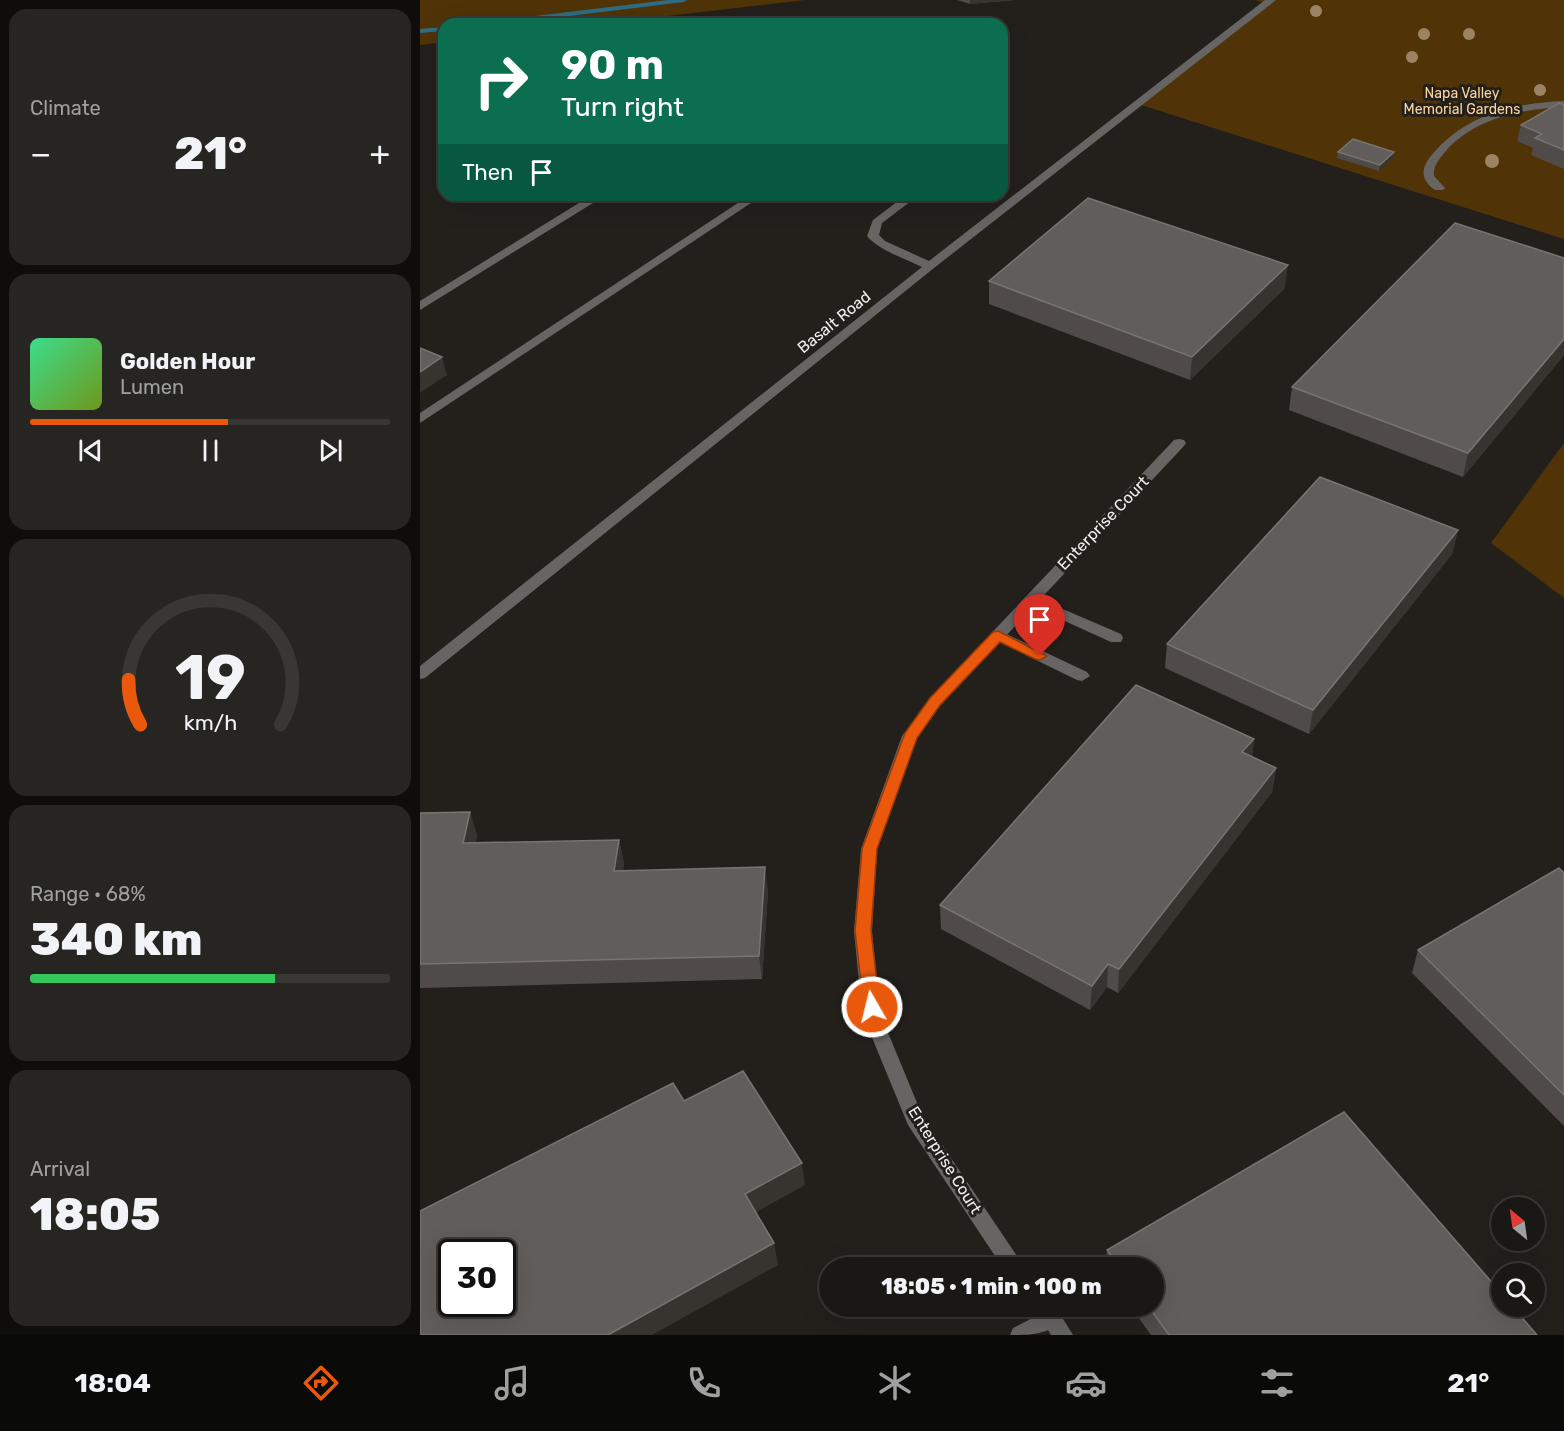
<!DOCTYPE html>
<html lang="en">
<head>
<meta charset="utf-8">
<style>
  :root { --surface:#1a1815; --page:#272522; --text:#f1f3f6; --muted:#9fa0a0; --line:#383734; --accent:#ea580c }
  body { margin:0; font-family:Rubik,sans-serif; background:var(--page); color:var(--text); height:100vh; display:flex; flex-direction:column; font-size:22px; white-space:nowrap }
  * { box-sizing:border-box; margin:0 }
  p { font-size:20px; color:var(--muted) }
  .icon { flex:none; width:33px; height:33px; fill:none; stroke:currentColor; stroke-width:2; stroke-linecap:round; stroke-linejoin:round }
  .map { position:relative; flex:1; overflow:hidden }
  .panel { display:flex; flex-direction:column; gap:9px; padding:9px; background:#0e0d0c; width:420px }
  .panel>* { flex:none }
  .top-card { position:absolute; left:18px; top:18px; width:570px; height:183px; border-radius:18px; box-shadow:0 6px 24px #0002,0 0 0 2px var(--line); background:#0b6e4f; color:#fff; overflow:hidden }
  .needle { width:39px; rotate:331deg }
  .fabs { position:absolute; left:1071px; top:1197px; display:grid; gap:12px }
  .fabs a { display:grid; place-items:center; width:54px; height:54px; border-radius:50%; background:var(--surface); box-shadow:0 6px 24px #0002,0 0 0 2px var(--line); font-size:30px }
  .speed { position:absolute; left:18px; top:1239px; display:flex; gap:12px; font-size:30px; font-weight:700; text-align:center }
  .speed>* { display:grid; place-content:center; width:78px; height:78px; border-radius:50%; background:var(--surface); box-shadow:0 6px 24px #0002,0 0 0 2px var(--line); line-height:1 }
  .speed .limit { border:3px solid #111; border-radius:9px; background:#fff; color:#111 }
  .pin { position:absolute; display:grid; place-items:center; width:51px; height:51px; color:#fff; margin:-62px -26px; border-radius:50% 50% 50% 0; rotate:-45deg; box-shadow:0 0 6px #0007 }
  .pin .icon { rotate:45deg }
  .me { position:absolute; width:66px; margin:-33px; rotate:352deg; stroke-linejoin:round; filter:drop-shadow(0 0 4px #0008) }
  .turn { display:flex; align-items:center; gap:21px; height:126px; padding:0 24px; font-size:27px }
  .turn .icon { width:78px; height:78px; stroke-width:2.5 }
  .turn b { display:block; font-size:42px; line-height:51px }
  .then { display:flex; align-items:center; height:57px; padding:0 24px; background:#0003; gap:12px; font-size:22px }
  .big { font-size:45px; font-weight:800; line-height:1.1 }
  .panel .widget { flex:1; display:flex; flex-direction:column; justify-content:center; gap:9px; min-width:0; padding:0 21px; border-radius:18px; background:var(--page) }
  .panel .dial { align-items:center; gap:0 }
  .dial svg { height:156px; overflow:visible; fill:none; stroke:var(--line); stroke-width:7; stroke-linecap:round; text-anchor:middle }
  .dial text { fill:var(--text); stroke:none }
  .song { display:flex; align-items:center; gap:18px }
  .cover { width:72px; height:72px; border-radius:9px; background:linear-gradient(135deg,hsl(150 70% 55%),hsl(80 70% 35%)) }
  .played { height:6px; border-radius:3px; background:linear-gradient(90deg,var(--accent) 55%,var(--line) 55%) }
  .keys { display:flex; justify-content:space-around; direction:ltr }
  .heat { display:flex; justify-content:space-between; align-items:center; font-size:33px; direction:ltr }
  .charge { height:9px; border-radius:4px; background:linear-gradient(90deg,#34c759 68%,var(--line) 0) }
  .trip { position:absolute; left:399px; top:1257px; width:345px; height:60px; border-radius:30px; background:var(--surface); box-shadow:0 6px 24px #0002,0 0 0 2px var(--line); font-weight:800; line-height:60px; text-align:center }
  .dock { display:flex; height:96px; justify-content:space-around; align-items:center; background:#0a0a08; color:var(--muted) }
  .dock .icon { width:42px; height:42px }
  .dock .current { color:var(--accent) }
  .dock b { font-size:27px; color:var(--text) }
  main { display:flex; flex:1; min-height:0 }
  .map>svg:first-child { display:block }
  .green { fill:#503408 }
  .lines { fill:none; stroke-linecap:round; stroke-linejoin:round }
  .stream { fill:#2f6c85; fill-rule:evenodd }
  .service { fill:#676464; fill-rule:evenodd }
  .minor { fill:#676464; fill-rule:evenodd }
  .tree { fill:#9b8364 }
  .wall { fill:#504b48 }
  .shaded-wall { fill:#37332f }
  .building { fill:#615d5a; stroke:#787470; stroke-width:1.5; fill-rule:evenodd }
  .route { fill:#ea580c; stroke:#983908; stroke-width:1.5 }
  .labels { text-anchor:middle; dominant-baseline:central; stroke-width:6; stroke-linejoin:round; paint-order:stroke }
  .far-park-label { font-size:14px; fill:#fed49f; stroke:#23201c }
  .street-label { font-size:16px; fill:#f0eeeb; stroke:#23201c }
</style>
</head>
<body>
<main>
<section class="panel">
<div class="widget"><p>Climate</p>
<div class="heat"><a>−</a><b class="big">21°</b><a>+</a></div>
</div>
<div class="widget">
<div class="song"><i class="cover"></i><div><b>Golden Hour</b><p>Lumen</p></div></div>
<div class="played"></div>
<div class="keys"><svg class="icon" aria-label="previous" viewBox="0 0 24 24"><path d="M18 5L8 12l10 7zM5 5v14"/></svg><svg class="icon" aria-label="pause" viewBox="0 0 24 24"><path d="M8 5v14M16 5v14"/></svg><svg class="icon" aria-label="next" viewBox="0 0 24 24"><path d="M6 5l10 7-10 7zM19 5v14"/></svg></div>
</div>
<div class="widget dial"><svg viewBox="0 0 100 80">
<path d="M14 69A42 42 0 1 1 86 69"/>
<path d="M14 69A42 42 0 0 1 8 46" stroke="#ea580c"/>
<text x="50" y="56" font-size="32" font-weight="700">19</text>
<text x="50" y="72" font-size="11">km/h</text>
</svg></div>
<div class="widget"><p>Range · 68%</p><b class="big">340 km</b><div class="charge"></div></div>
<div class="widget"><p>Arrival</p><b class="big">18:05</b></div>
</section>
<div class="map">
<svg width="1144" height="1335" viewBox="0 0 1144 1335">
  <rect width="100%" height="100%" fill="#23201c"/>
  <!-- green -->
  <g class="green">
    <polygon points="0,0 385,0 179,24 24,24 24,42 0,45"/>
    <polygon points="835,0 1144,0 1144,239 718,104 845,3"/>
    <polygon points="1144,443 1144,598 1071,543"/>
  </g>
  <g class="lines">
    <!-- stream -->
    <g class="stream">
      <polygon points="248,0 267,0 264,2 83,24 63,24 66,22"/>
      <polygon points="24,27 24,31 0,33 0,29"/>
    </g>
    <!-- service -->
    <g class="service">
      <path d="M845,0H856L514,268L5,678L0,679V666L502,267C484,258 460,251 447,236L453,220L486,195H499L462,223L459,235L465,241L509,261Z"/>
      <path d="M1144,101V107C1102,109 1054,118 1025,152C1019,159 1013,166 1014,176L1025,188L1023,190H1015C1001,180 1000,169 1011,156C1044,115 1094,103 1144,101Z"/>
      <polygon points="172,195 186,195 0,310 0,301"/>
      <polygon points="330,195 343,195 0,423 0,413"/>
      <polygon points="610,595 701,634 703,638 701,642 691,642 605,603 603,600 605,597"/>
      <polygon points="578,630 667,672 670,676 662,681 657,680 573,639 571,635"/>
      <path d="M632,1308L639,1311L642,1318C633,1335 608,1335 590,1335L593,1328Z"/>
    </g>
    <!-- minor -->
    <g class="minor">
      <polygon points="759,439 764,440 766,443 764,446 520,706 497,738 457,849 452,931 458,992 464,1023 502,1115 605,1268 583,1268 488,1125 446,1023 440,992 434,931 441,849 482,736 510,698 754,440"/>
      <polygon points="613,1306 635,1306 653,1335 631,1335"/>
    </g>
  </g>
  <!-- trees -->
  <g class="tree">
    <circle cx="896" cy="11" r="6"/>
    <circle cx="1004" cy="34" r="6"/>
    <circle cx="1049" cy="34" r="6"/>
    <circle cx="992" cy="57" r="6"/>
    <circle cx="1120" cy="90" r="6"/>
    <circle cx="1028" cy="110" r="6"/>
    <circle cx="1072" cy="161" r="7"/>
  </g>
  <!-- wall -->
  <g class="wall">
    <polygon points="537,0 594,0 550,4"/>
    <polygon points="1144,105 1144,169 1111,155 1113,148 1097,141 1101,125"/>
    <polygon points="918,152 974,152 973,158 959,171 917,158"/>
    <polygon points="1144,258 1144,355 1043,477 869,410 872,387"/>
    <polygon points="569,281 865,288 770,380 569,304"/>
    <polygon points="1038,530 1032,554 889,734 745,668 747,644"/>
    <polygon points="834,739 832,757 856,768 852,792 698,993 687,987 670,1010 521,929 520,905"/>
    <polygon points="50,812 57,836 55,843 199,840 204,863 203,870 348,891 342,979 0,988 0,813"/>
    <polygon points="1144,873 1144,1126 992,973 998,950"/>
    <polygon points="687,1250 1117,1335 731,1335 710,1306 734,1306 734,1268 686,1268"/>
  </g>
  <!-- shaded-wall -->
  <g class="shaded-wall">
    <polygon points="550,0 594,0 550,4"/>
    <polygon points="974,152 973,158 959,171 960,165"/>
    <polygon points="868,265 865,288 770,380 772,357"/>
    <polygon points="1144,339 1144,355 1043,477 1048,453"/>
    <polygon points="22,357 27,375 0,393 0,372"/>
    <polygon points="1038,530 1032,554 889,734 893,710"/>
    <polygon points="834,739 831,763 822,752"/>
    <polygon points="856,768 852,792 698,993 699,969"/>
    <polygon points="50,812 57,836 50,867 43,843"/>
    <polygon points="199,840 204,863 200,894 194,871"/>
    <polygon points="345,867 348,891 342,979 339,956"/>
    <polygon points="688,964 687,987 670,1010 672,986"/>
    <polygon points="382,1163 385,1185 329,1216 325,1194"/>
    <polygon points="354,1243 358,1265 232,1335 188,1335"/>
  </g>
  <!-- building -->
  <g class="building">
    <polygon points="1139,103 1144,105 1144,150 1115,138 1122,134 1101,125"/>
    <polygon points="933,139 974,152 960,165 918,152"/>
    <polygon points="668,198 868,265 772,357 569,281"/>
    <polygon points="1035,223 1144,258 1144,339 1048,453 872,387"/>
    <polygon points="0,348 22,357 0,372"/>
    <polygon points="900,477 1038,530 893,710 747,644"/>
    <polygon points="716,685 834,739 822,752 856,768 699,969 688,964 672,986 520,905"/>
    <polygon points="50,812 43,843 199,840 194,871 345,867 339,956 0,964 0,813"/>
    <polygon points="1139,868 1144,873 1144,1095 998,950"/>
    <path d="M323,1071L382,1163L325,1194L354,1243L188,1335H0V1211L253,1083L264,1101ZM32,1252H82V1304H32Z"/>
    <polygon points="924,1112 1082,1294 1082,1306 1092,1306 1117,1335 749,1335 728,1306 734,1306 734,1268 700,1268 687,1250"/>
  </g>
  <!-- route -->
  <polygon class="route" points="578,631 627,656 620,660 615,659 580,642 520,705 497,738 457,849 451,931 460,1007 457,1012 446,1012 444,1007 435,931 442,849 485,733 510,698 573,632"/>
  <g class="labels">
    <!-- far-park labels -->
    <g class="far-park-label">
      <text x="1042" y="93">Napa Valley<tspan x="1042" dy="16">Memorial Gardens</tspan></text>
    </g>
    <!-- street labels -->
    <g class="street-label">
      <text transform="translate(414 322) rotate(-39)">Basalt Road</text>
      <text transform="translate(683 523) rotate(-46)">Enterprise Court</text>
      <text transform="translate(525 1160) rotate(58)">Enterprise Court</text>
    </g>
  </g>
</svg>
<div class="fabs">
<a><svg class="needle" viewBox="-14 -14 28 28"><path d="M0-13l5 13h-10z" fill="#e53935"/><path d="M0 13l5-13h-10z" fill="#9fa0a0"/></svg></a>
<a><svg class="icon" aria-label="search" viewBox="0 0 24 24"><circle cx="10" cy="10" r="6"/><path d="M15 15l6 6"/></svg></a>
</div>
<div class="speed"><div class="limit">30</div></div>
<div class="pin" style="left:620px;top:656px;background:#d93025"><svg class="icon" aria-label="arrive" viewBox="0 0 24 24"><path d="M6 21V4h12l-3 4 3 4H6"/></svg></div>
<svg class="me" style="left:452px;top:1007px" viewBox="-20 -20 40 40"><circle r="17" fill="#ea580c" stroke="#fff" stroke-width="3"/><path d="M0-11L8 9 0 5-8 9z" fill="#fff"/></svg>
<div class="trip">18:05 · 1 min · 100 m</div>
<div class="top-card">
<div class="turn"><svg class="icon" aria-label="right" viewBox="0 0 24 24"><path d="M7 20v-9h11M14 6l5 5-5 5"/></svg><div><b>90 m</b>Turn right</div></div>
<div class="then">Then<svg class="icon" aria-label="arrive" viewBox="0 0 24 24"><path d="M6 21V4h12l-3 4 3 4H6"/></svg></div>
</div>
</div>
</main>
<nav class="dock">
<b>18:04</b>
<svg class="icon current" aria-label="directions" viewBox="0 0 24 24"><path d="M12 3l9 9-9 9-9-9zM9 14v-3h6M13 9l2 2-2 2"/></svg>
<svg class="icon" aria-label="music" viewBox="0 0 24 24"><path d="M9 18V5l10-2v13"/><circle cx="6" cy="18" r="3"/><circle cx="16" cy="16" r="3"/></svg>
<svg class="icon" aria-label="phone" viewBox="0 0 24 24"><path d="M5 4h4l2 5-3 2q2 4 5 5l2-3 5 2v4C11 20 4 13 5 4z"/></svg>
<svg class="icon" aria-label="climate" viewBox="0 0 24 24"><path d="M12 3v18M4 7l16 10M4 17L20 7"/></svg>
<svg class="icon" aria-label="car" viewBox="0 0 24 24"><path d="M5 17H2v-5l4-1 3-4h7l3 4 3 1v5h-3M9 17h6M6 11h13"/><circle cx="7" cy="17" r="2"/><circle cx="17" cy="17" r="2"/></svg>
<svg class="icon" aria-label="filters" viewBox="0 0 24 24"><path d="M4 7h16M4 17h16"/><circle cx="9" cy="7" r="2"/><circle cx="15" cy="17" r="2"/></svg>
<b>21°</b>
</nav>
</body>
</html>
